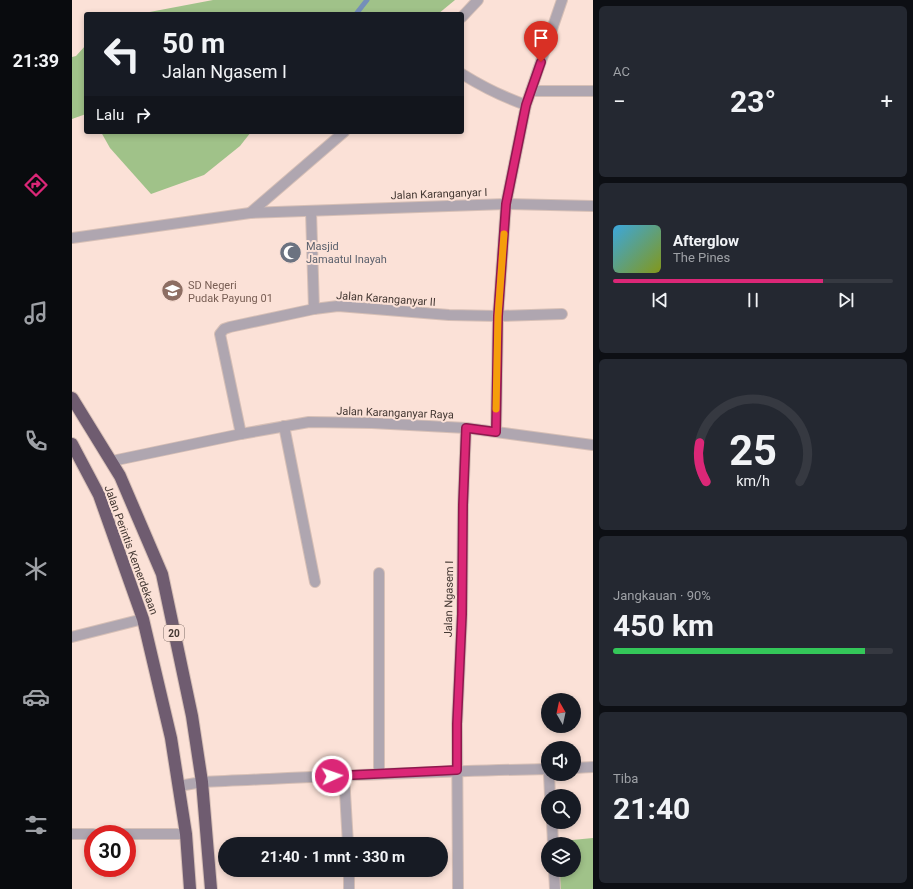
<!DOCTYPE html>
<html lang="id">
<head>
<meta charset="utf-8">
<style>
  :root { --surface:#171b24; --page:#242831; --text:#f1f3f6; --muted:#9ea1a6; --line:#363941; --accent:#db2777 }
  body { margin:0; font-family:Roboto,sans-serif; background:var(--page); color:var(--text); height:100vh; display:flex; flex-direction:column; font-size:15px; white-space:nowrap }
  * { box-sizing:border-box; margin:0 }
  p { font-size:13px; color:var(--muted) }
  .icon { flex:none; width:22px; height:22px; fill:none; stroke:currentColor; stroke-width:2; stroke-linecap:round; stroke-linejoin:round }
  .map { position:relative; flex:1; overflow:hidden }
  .sheet { display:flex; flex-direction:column; gap:6px; padding:6px; background:#0d0f14; width:320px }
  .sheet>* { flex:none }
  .top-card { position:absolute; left:12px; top:12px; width:380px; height:122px; border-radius:4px; box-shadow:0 2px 6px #0003; background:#171b24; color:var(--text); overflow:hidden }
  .needle { width:26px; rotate:351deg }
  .fabs { position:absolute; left:469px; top:693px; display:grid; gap:8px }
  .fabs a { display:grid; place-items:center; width:40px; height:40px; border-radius:50%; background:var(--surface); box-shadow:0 2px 6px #0003; font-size:20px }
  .speed { position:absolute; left:12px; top:825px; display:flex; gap:8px; font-size:20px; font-weight:700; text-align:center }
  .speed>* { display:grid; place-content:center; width:52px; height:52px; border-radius:50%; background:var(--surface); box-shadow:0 2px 6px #0003; line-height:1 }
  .speed .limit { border:6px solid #d22; background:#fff; color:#111 }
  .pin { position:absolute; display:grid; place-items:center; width:34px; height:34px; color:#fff; margin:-41px -17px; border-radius:50% 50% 50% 0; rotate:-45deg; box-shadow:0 0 4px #0007 }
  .pin .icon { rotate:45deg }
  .me { position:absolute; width:44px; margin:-22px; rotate:87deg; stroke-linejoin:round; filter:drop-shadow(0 0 3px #0008) }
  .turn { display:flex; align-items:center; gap:14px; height:84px; padding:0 12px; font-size:18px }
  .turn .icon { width:52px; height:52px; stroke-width:2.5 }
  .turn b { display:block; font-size:28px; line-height:34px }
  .then { display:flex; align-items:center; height:38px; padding:0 12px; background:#0003; gap:8px; font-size:15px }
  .big { font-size:30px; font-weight:700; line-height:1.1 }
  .sheet .card { flex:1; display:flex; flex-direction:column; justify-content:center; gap:6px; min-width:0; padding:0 14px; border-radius:6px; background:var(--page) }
  .sheet .dial { align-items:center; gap:0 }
  .dial svg { height:104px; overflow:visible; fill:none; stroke:var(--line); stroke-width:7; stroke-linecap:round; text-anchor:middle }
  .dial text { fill:var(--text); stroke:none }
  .song { display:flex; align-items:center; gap:12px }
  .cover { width:48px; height:48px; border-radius:6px; background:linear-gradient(135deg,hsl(200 70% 55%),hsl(70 70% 35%)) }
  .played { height:4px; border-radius:2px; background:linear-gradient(90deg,var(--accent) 75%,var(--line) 75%) }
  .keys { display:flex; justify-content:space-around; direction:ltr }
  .heat { display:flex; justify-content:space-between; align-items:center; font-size:22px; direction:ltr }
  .charge { height:6px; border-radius:3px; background:linear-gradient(90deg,#34c759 90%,var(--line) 0) }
  .trip { position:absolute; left:146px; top:837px; width:230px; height:40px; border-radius:20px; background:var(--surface); box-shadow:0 2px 6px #0003; font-weight:700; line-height:40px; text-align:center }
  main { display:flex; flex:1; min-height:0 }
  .menu { display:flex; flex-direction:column; width:72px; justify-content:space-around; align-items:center; background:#090b0e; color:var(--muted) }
  .menu .icon { width:28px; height:28px }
  .menu .active { color:var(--accent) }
  .menu b { font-size:18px; color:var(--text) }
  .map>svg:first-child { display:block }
  .green { fill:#a0c289 }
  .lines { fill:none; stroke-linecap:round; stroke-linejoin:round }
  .stream { stroke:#758fb9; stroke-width:5 }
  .minor-casing { stroke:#d6bfb6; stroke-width:12 }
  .highway-casing { stroke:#d6bfb6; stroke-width:14 }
  .minor { stroke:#afa6b0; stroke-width:10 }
  .highway { stroke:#6f5c70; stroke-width:12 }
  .route-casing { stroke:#8e194d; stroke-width:10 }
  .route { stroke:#db2777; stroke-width:7 }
  .slow { stroke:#f59e0b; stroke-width:7 }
  .labels { text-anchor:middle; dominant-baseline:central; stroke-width:4; stroke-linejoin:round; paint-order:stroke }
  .shield { fill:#fbe1d7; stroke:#7b6b64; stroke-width:1 }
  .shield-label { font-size:10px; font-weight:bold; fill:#443833 }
  .street-label { font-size:11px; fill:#443833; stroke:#fbe1d7 }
  .worship-label { font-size:11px; fill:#5b616d; stroke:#fbe1d7; text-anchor:start }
  .education-label { font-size:11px; fill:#785e54; stroke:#fbe1d7; text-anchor:start }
</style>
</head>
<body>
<main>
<nav class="menu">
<b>21:39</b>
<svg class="icon active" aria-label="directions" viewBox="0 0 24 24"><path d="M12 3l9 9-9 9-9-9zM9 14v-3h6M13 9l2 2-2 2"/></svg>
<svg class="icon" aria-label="music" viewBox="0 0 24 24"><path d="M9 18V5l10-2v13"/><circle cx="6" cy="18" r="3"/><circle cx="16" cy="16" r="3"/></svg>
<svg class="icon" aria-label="phone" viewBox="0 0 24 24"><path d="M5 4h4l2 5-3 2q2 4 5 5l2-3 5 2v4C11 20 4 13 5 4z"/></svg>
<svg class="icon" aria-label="climate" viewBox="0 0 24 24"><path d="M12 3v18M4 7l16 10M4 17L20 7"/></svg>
<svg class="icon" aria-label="car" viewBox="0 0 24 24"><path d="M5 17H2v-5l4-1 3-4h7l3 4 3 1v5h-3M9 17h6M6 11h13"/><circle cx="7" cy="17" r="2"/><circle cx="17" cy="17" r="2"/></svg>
<svg class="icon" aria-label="filters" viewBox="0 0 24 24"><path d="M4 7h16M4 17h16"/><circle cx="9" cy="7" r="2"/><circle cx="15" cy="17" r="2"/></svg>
</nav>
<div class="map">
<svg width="521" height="889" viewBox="0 0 521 889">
  <rect width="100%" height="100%" fill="#fbe1d7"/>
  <!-- green -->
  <g class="green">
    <polygon points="141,0 383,0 366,14 67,14"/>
    <polygon points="14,45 14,114 0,119 0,57 4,56"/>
    <polygon points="29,132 179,132 168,146 132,175 79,194 38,148"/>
    <polygon points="521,838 521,889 487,889 486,870 502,870 502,844 484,844 484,839 500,840"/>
  </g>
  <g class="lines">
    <!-- stream -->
    <polyline class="stream" points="284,14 295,0"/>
    <defs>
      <g id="minor">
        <polyline points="390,17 406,0"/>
        <path d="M390,74C411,87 431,97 454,105"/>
        <polyline points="459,91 521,91"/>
        <polyline points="239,211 242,309"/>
        <polyline points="178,213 272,132"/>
        <polyline points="0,238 178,213 434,204 521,206"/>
        <polyline points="212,426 243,582"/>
        <polyline points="424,432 521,445"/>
        <polyline points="169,434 148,334 152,329 158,327 242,309 266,306 377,315 426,316 490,314"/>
        <polyline points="40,461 169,434 237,422 300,423 394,428 424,432 426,316 434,204 454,105 490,0"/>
        <polyline points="0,637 71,619"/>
        <polyline points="502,768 521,767"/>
        <polyline points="307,773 307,573"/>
        <polyline points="477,774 478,796"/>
        <polyline points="272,775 276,844"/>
        <path d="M107,786L130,782C245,777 361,771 476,769"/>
        <polyline points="480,822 481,844"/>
        <polyline points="0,834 21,834"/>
        <polyline points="40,834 114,834"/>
        <polyline points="277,870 277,889"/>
        <polyline points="482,870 483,889"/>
        <polyline points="386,889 385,724 390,614 391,505 394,428"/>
      </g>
      <g id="highway">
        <polyline points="0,398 48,476 90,574 120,716 130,782 139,889"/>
        <polyline points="0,444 27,495 71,619 99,738 114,834 118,889"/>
      </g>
    </defs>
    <!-- minor casing -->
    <use href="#minor" class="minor-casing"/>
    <!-- highway casing -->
    <use href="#highway" class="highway-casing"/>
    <!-- minor -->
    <use href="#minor" class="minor"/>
    <!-- highway -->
    <use href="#highway" class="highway"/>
  </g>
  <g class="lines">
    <defs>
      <polyline id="route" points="260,776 385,770 385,724 390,614 391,505 394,428 424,432 426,316 434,204 454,105 469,62"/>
    </defs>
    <!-- route casing -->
    <use href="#route" class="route-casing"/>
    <!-- route -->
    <use href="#route" class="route"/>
    <!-- slow -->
    <polyline class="slow" points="424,409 426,316 432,234"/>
  </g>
  <!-- icons -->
  <defs>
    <symbol id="mosque-disc" viewBox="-11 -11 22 22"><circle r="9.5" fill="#6b7280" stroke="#fbe1d7"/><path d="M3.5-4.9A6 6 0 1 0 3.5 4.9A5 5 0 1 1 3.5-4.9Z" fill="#fff"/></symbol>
    <symbol id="school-disc" viewBox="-11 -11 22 22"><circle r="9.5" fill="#8d6e63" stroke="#fbe1d7"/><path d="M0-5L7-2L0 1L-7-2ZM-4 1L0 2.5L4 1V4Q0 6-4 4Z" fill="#fff"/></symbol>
  </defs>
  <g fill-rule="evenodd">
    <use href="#mosque-disc" x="206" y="240" width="25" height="25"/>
    <use href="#school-disc" x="88" y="278" width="25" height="25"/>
  </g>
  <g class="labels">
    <!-- shield labels -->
    <rect class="shield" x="92" y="625" width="20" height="16" rx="3"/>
    <g class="shield-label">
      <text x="102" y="633">20</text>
    </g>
    <!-- street labels -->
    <g class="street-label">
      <text transform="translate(367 194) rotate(-2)">Jalan Karanganyar I</text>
      <text transform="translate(314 299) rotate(4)">Jalan Karanganyar II</text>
      <text transform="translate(323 413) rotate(2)">Jalan Karanganyar Raya</text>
      <text transform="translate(59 550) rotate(70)">Jalan Perintis Kemerdekaan</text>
      <text transform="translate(377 599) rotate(-89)">Jalan Ngasem I</text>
    </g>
    <!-- worship labels -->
    <g class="worship-label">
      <text x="234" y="246">Masjid<tspan x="234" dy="13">Jamaatul Inayah</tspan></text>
    </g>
    <!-- education labels -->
    <g class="education-label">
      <text x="116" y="285">SD Negeri<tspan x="116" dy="13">Pudak Payung 01</tspan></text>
    </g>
  </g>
</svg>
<div class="fabs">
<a><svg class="needle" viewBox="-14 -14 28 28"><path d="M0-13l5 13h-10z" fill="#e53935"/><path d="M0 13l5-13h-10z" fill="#9ea1a6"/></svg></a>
<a><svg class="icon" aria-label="sound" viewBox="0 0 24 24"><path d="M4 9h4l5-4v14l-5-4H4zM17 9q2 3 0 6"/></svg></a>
<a><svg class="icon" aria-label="search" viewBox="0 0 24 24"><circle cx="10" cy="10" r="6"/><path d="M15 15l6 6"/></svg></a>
<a><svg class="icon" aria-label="layers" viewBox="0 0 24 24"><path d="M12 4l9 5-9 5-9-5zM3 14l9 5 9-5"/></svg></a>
</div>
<div class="speed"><div class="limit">30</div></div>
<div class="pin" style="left:469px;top:62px;background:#d93025"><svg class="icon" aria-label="arrive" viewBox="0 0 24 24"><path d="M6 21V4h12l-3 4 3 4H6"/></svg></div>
<svg class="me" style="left:260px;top:776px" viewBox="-20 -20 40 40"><circle r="17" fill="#db2777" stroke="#fff" stroke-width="3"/><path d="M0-11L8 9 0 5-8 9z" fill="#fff"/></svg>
<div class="trip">21:40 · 1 mnt · 330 m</div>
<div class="top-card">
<div class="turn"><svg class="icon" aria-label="left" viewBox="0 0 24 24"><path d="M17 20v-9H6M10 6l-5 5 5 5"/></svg><div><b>50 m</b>Jalan Ngasem I</div></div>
<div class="then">Lalu<svg class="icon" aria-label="right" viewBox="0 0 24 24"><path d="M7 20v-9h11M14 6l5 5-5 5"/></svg></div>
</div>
</div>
<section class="sheet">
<div class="card"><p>AC</p>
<div class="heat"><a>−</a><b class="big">23°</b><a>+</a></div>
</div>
<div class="card">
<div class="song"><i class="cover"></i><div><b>Afterglow</b><p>The Pines</p></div></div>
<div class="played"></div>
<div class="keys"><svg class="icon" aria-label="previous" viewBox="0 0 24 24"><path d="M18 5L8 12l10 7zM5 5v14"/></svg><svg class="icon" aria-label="pause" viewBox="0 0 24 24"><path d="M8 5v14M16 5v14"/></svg><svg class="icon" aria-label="next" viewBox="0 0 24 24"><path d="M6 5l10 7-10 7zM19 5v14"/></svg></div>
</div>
<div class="card dial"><svg viewBox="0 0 100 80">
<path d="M14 69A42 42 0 1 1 86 69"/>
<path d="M14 69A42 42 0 0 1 9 39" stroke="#db2777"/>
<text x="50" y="56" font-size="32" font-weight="700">25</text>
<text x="50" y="72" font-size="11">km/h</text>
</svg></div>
<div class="card"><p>Jangkauan · 90%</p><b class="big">450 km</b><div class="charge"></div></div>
<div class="card"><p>Tiba</p><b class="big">21:40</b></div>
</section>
</main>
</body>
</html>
